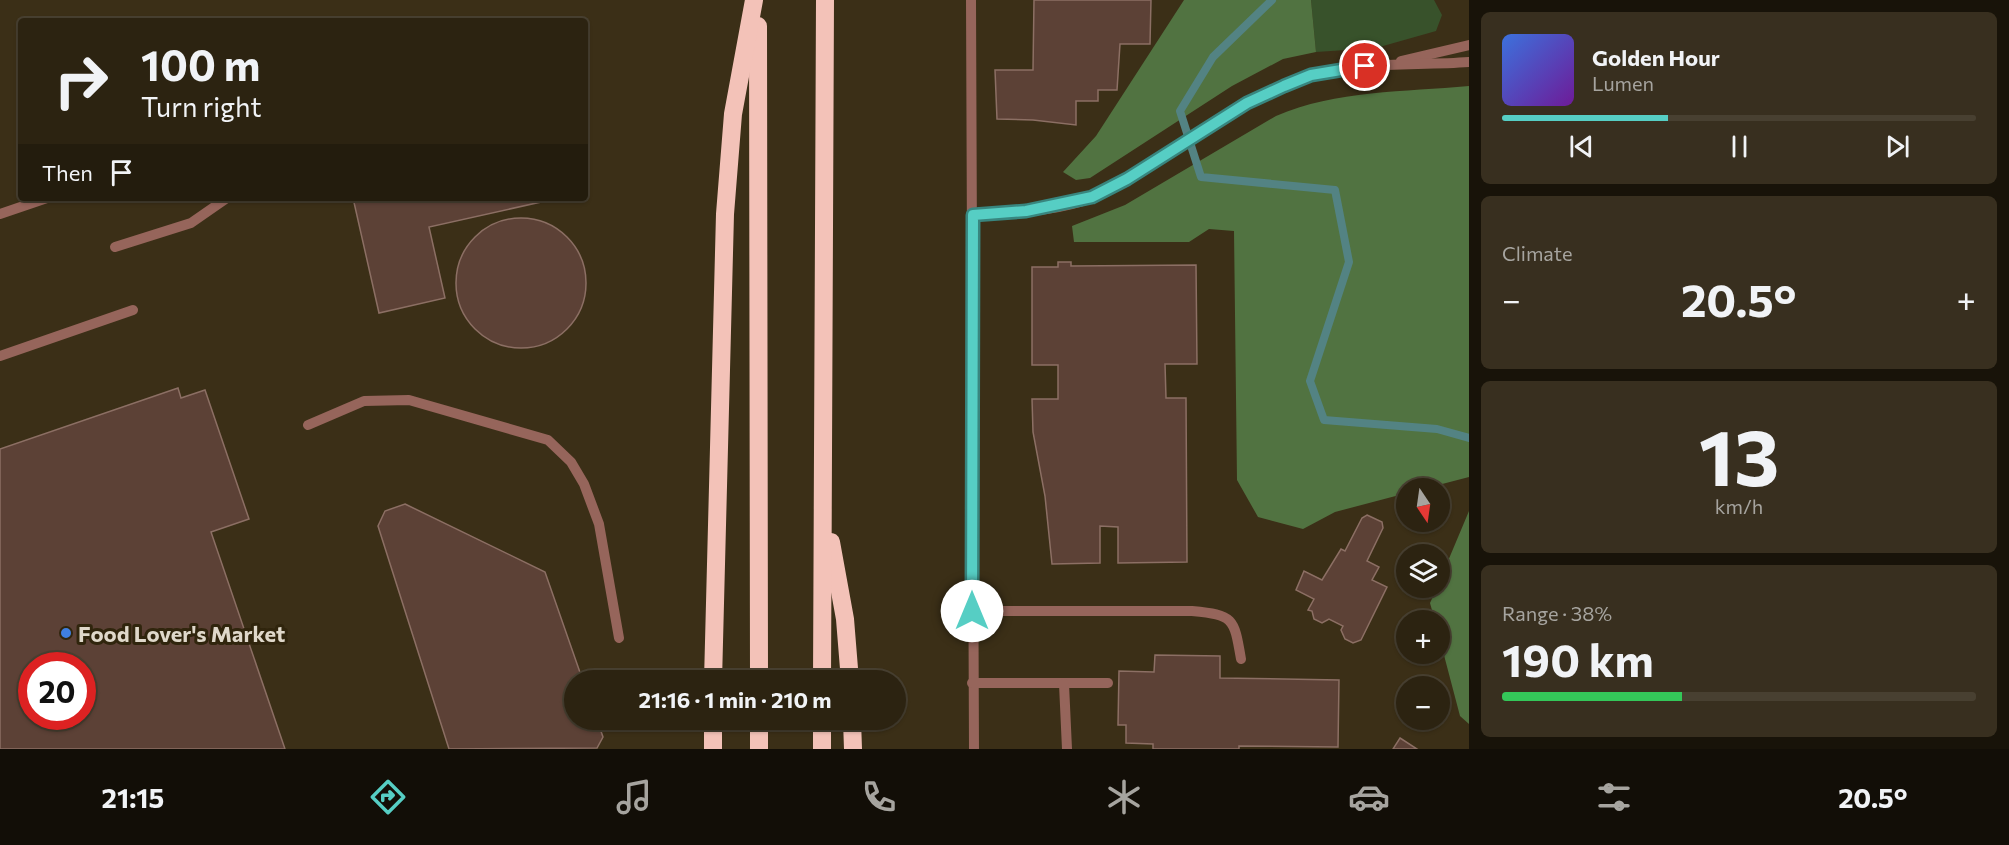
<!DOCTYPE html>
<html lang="en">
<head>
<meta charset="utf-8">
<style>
  :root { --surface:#2c2311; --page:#382f1f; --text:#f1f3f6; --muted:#a6a49f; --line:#484031; --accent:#56cec4 }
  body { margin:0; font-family:Commissioner,sans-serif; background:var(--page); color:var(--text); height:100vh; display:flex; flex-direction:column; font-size:22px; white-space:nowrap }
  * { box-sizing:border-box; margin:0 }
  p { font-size:20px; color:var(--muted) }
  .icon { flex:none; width:33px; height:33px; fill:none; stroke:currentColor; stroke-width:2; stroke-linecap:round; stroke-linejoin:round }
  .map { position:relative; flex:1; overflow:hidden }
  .side { display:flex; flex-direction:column; gap:12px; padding:12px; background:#181309; width:540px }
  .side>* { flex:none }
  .guide { position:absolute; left:18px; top:18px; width:570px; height:183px; border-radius:6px; box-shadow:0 2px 4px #0004,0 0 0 2px var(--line); background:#2c2311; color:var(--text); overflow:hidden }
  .needle { width:39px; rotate:167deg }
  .fabs { position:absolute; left:1396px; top:478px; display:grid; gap:12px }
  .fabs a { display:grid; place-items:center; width:54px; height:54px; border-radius:50%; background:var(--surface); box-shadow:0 2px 4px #0004,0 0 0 2px var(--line); font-size:30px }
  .speed { position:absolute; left:18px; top:652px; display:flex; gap:12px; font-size:30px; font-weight:700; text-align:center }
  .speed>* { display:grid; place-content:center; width:78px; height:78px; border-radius:50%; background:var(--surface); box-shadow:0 2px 4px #0004,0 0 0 2px var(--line); line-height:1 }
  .speed .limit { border:9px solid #d22; background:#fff; color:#111 }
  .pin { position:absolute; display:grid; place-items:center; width:51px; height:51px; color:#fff; margin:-26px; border:3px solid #fff; border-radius:50%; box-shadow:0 2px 6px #0007 }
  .me { position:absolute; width:66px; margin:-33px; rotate:0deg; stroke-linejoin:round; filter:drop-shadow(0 0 4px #0008) }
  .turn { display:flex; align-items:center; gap:21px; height:126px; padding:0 24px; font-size:27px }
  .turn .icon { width:78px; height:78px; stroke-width:2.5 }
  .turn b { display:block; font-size:42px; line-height:51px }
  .then { display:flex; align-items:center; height:57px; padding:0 24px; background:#0003; gap:12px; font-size:22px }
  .big { font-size:45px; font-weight:700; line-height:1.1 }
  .side .tile { flex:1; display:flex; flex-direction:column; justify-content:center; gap:9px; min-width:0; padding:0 21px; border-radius:9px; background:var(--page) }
  .side .dial { align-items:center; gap:0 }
  .dial b { font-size:78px; line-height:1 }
  .song { display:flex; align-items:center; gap:18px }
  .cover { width:72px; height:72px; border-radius:9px; background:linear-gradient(135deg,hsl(220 70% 55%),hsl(280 70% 35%)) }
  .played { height:6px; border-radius:3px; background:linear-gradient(90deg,var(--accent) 35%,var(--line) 35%) }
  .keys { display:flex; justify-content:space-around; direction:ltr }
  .heat { display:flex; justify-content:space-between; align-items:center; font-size:33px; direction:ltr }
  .charge { height:9px; border-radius:4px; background:linear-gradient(90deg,#34c759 38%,var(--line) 0) }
  .trip { position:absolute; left:564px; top:670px; width:342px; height:60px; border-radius:30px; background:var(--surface); box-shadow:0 2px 4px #0004,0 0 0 2px var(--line); font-weight:700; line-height:60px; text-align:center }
  .tab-bar { display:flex; height:96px; justify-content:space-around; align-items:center; background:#120e07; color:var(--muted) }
  .tab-bar .icon { width:42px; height:42px }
  .tab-bar .current { color:var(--accent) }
  .tab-bar b { font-size:27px; color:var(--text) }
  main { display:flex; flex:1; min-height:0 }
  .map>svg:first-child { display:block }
  .green { fill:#38522b }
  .forest { fill:#517341 }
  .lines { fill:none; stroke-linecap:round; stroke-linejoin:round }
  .stream { stroke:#538383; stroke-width:8 }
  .building { fill:#5c4136; stroke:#8c6f64; stroke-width:1.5; fill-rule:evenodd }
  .lane { stroke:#96655b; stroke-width:10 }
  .highway { stroke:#f3c2b8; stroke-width:18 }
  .route-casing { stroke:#38867f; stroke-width:15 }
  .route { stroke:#56cec4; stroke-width:10 }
  .shop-dot { fill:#3f7fe0; stroke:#30250d; stroke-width:2 }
  .labels { text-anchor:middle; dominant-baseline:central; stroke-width:6; stroke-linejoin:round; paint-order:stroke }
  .poi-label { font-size:22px; font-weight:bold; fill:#dfd8ca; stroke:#30250d; text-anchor:start }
</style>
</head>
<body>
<main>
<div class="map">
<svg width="1469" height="749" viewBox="0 0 1469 749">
  <rect width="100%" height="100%" fill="#3b2f17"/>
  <!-- green -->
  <polygon class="green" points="1311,0 1434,0 1442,15 1436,31 1376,48 1316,52"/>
  <!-- forest -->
  <g class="forest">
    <polygon points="1184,0 1311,0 1316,52 1283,59 1232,86 1090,178 1076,180 1063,172 1096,136"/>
    <path d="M1469,86V477L1423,489H1407V493L1335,512L1303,529L1258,517L1237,480L1234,231L1209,229L1189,242H1074L1072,226L1125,205L1276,116C1336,90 1405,92 1469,86Z"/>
    <polygon points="1469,511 1469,724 1460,716 1440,640 1440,621 1435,621 1430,603 1437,588 1440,588 1440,580"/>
  </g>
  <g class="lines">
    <!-- stream -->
    <polyline class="stream" points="1272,0 1213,57 1180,111 1201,177 1335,190 1349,262 1310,381 1324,420 1437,429 1469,438"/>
  </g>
  <!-- building -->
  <g class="building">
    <polygon points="1034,0 1151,0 1150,44 1120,44 1117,90 1098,90 1098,101 1076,101 1076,125 1033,120 997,119 995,70 1033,70"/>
    <polygon points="353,198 559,198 429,227 445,298 379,313"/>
    <circle cx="521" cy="283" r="65"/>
    <polygon points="1058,262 1071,262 1071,266 1196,265 1197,364 1165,364 1166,398 1186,398 1187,562 1118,563 1118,527 1100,526 1100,563 1052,564 1045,496 1033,432 1032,399 1058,399 1058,365 1032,365 1032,267 1058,267"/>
    <path d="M178,388L181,398L205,390L249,519L211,532L285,749H0V449ZM32,666H82V717H32Z"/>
    <polygon points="405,504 545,572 583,681 574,681 574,720 597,720 603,737 597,748 449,749 378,526 385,511"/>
    <polygon points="1367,515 1382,522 1383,528 1367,561 1379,567 1372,580 1387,587 1361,640 1353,643 1345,639 1341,630 1343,626 1329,619 1322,623 1314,619 1312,611 1308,610 1314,599 1296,590 1304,571 1322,580 1341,549 1345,551 1362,518"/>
    <polygon points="1155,655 1220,656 1220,678 1339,680 1338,747 1239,746 1239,749 1153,749 1153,744 1126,743 1126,725 1118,725 1119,671 1154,672"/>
    <polygon points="1400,738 1417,749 1393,749"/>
  </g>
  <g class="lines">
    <!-- lane -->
    <g class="lane">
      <polyline points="971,0 974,749"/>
      <polyline points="1401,61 1469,45"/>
      <polyline points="0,214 47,198"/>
      <path d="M973,215C1013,212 1056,212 1094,197C1119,187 1141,170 1164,155C1209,125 1258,90 1311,75C1363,61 1416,66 1469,62"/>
      <polyline points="115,247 191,223 227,198"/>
      <polyline points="0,356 133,310"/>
      <polyline points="308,425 364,401 409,400 548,440 571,462 584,484 599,524 619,638"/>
      <path d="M972,611H1192C1234,615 1234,618 1241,659"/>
      <polyline points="972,683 1108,683"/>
      <polyline points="1064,684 1067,749"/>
    </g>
    <!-- highway -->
    <g class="highway">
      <polyline points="758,26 759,681"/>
      <polyline points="831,542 845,619 850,681"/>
      <polyline points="713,681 725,214 733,114 754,0"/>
      <polyline points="822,681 825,0"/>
      <polyline points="713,720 713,749"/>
      <polyline points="759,720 759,749"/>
      <polyline points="852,720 853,749"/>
      <polyline points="822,749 822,720"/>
    </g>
  </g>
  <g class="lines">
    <defs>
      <polyline id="route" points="972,611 973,215 1026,211 1092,197 1127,179 1247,103 1284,86 1311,75 1365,66"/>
    </defs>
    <!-- route casing -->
    <use href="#route" class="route-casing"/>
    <!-- route -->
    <use href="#route" class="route"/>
  </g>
  <!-- markers -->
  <circle class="shop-dot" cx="66" cy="633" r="6"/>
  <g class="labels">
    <!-- poi labels -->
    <g class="poi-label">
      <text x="78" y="633">Food Lover's Market</text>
    </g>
  </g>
</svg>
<div class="fabs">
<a><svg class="needle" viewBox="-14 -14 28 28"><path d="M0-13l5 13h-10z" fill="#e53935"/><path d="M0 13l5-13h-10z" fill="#a6a49f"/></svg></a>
<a><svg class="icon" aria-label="layers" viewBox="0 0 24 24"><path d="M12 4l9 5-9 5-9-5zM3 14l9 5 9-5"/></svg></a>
<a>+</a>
<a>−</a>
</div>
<div class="speed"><div class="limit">20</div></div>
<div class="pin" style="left:1365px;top:66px;background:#d93025"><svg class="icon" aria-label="arrive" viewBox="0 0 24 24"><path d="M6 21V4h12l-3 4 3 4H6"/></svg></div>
<svg class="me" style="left:972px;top:611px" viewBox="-20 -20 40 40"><circle r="19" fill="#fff"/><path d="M0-13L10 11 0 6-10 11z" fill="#56cec4"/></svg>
<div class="trip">21:16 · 1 min · 210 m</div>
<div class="guide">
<div class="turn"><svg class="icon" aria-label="right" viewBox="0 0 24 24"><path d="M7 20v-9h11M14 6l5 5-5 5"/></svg><div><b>100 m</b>Turn right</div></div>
<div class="then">Then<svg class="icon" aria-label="arrive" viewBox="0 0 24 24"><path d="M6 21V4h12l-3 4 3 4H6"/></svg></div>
</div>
</div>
<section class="side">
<div class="tile">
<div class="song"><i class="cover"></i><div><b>Golden Hour</b><p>Lumen</p></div></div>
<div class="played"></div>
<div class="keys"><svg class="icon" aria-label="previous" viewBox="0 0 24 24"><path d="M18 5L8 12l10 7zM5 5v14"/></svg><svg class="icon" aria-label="pause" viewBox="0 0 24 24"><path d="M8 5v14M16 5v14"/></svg><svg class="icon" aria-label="next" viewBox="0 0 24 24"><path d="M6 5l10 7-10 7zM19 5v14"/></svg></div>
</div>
<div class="tile"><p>Climate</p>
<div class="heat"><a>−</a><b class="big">20.5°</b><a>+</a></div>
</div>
<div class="tile dial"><b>13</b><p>km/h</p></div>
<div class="tile"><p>Range · 38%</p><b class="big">190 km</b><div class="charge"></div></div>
</section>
</main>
<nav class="tab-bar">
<b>21:15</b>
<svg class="icon current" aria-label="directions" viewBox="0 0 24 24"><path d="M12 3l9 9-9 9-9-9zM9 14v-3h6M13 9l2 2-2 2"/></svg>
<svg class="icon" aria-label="music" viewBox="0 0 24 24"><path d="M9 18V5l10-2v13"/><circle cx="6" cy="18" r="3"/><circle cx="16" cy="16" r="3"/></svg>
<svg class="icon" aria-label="phone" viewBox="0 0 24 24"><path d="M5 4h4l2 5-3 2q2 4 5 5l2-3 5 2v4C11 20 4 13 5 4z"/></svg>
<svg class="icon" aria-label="climate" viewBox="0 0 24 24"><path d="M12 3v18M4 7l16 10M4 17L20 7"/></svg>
<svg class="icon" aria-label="car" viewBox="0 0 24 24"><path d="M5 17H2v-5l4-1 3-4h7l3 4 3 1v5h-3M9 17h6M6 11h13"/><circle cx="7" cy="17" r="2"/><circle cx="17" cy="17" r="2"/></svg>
<svg class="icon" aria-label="filters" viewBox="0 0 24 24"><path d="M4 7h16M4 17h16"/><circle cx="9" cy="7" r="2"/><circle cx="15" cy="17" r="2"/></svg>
<b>20.5°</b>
</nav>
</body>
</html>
